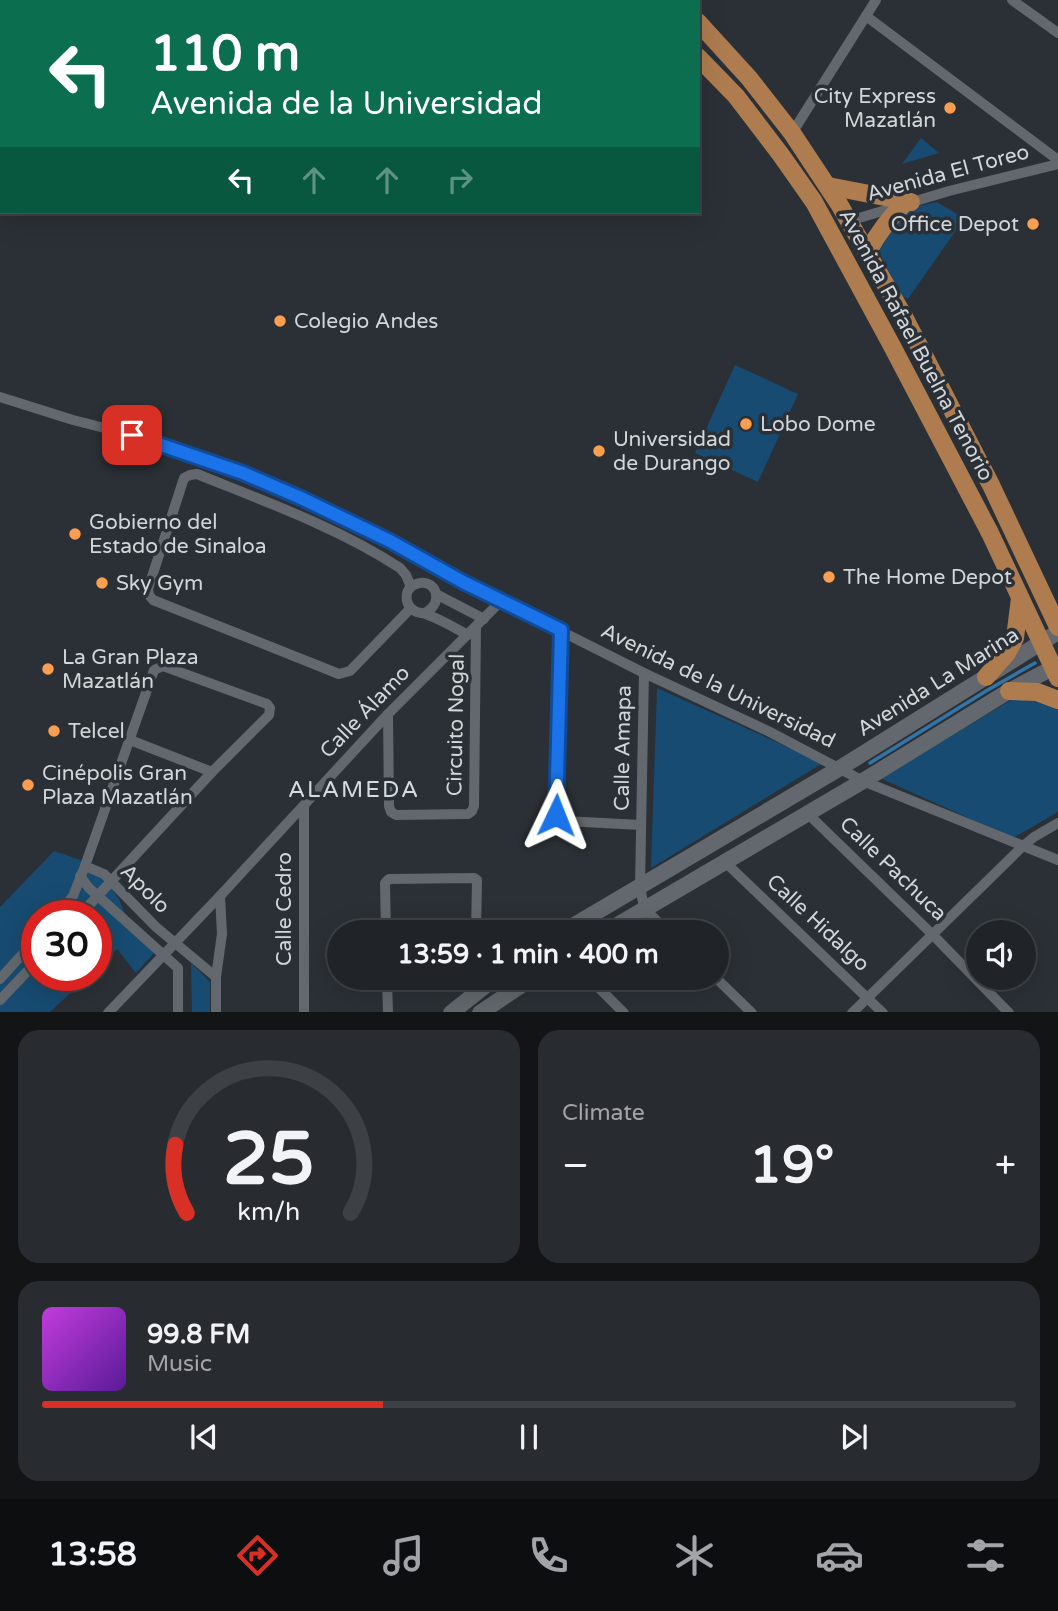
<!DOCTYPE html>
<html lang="en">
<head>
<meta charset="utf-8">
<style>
  :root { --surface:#202428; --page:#282c30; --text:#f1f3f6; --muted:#a2a4a8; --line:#3d4145; --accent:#d93025 }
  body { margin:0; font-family:"Varela Round",sans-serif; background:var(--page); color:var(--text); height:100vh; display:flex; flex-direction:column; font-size:26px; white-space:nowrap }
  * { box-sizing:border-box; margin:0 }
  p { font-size:23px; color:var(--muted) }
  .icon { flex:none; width:38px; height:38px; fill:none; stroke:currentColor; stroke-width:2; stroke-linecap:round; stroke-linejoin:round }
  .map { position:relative; height:1012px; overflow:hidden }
  .panel { display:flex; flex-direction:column; gap:18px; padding:18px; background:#121416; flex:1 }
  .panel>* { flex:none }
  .top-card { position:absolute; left:0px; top:0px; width:700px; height:214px; box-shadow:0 7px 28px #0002,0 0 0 2px var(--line); background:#0b6e4f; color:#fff; overflow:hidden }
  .tools { position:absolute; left:966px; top:920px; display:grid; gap:14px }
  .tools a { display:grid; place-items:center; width:70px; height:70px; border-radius:50%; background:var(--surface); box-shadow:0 7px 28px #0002,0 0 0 2px var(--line); font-size:35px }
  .speed { position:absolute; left:21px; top:900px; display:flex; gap:14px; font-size:35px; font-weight:700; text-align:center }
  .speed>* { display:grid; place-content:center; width:91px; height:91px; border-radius:50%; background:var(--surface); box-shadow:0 7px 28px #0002,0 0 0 2px var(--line); line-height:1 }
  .speed .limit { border:10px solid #d22; background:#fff; color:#111 }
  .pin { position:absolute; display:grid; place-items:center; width:60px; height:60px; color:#fff; margin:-30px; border-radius:14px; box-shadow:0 4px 10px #0006 }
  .me { position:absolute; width:77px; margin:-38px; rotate:2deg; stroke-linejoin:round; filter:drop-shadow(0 0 5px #0008) }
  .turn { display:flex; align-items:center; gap:24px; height:147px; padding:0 35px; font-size:32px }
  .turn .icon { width:91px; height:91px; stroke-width:2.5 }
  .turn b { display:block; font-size:49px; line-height:60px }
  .lanes { display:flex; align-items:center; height:66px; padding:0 35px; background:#0003; justify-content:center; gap:35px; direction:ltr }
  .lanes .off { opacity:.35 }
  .big { font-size:52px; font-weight:800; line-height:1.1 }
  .panel .card { flex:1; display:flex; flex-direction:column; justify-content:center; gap:10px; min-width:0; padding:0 24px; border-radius:21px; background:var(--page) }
  .panel .dial { align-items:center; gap:0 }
  .dial svg { height:182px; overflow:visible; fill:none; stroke:var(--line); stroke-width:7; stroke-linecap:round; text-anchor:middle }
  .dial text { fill:var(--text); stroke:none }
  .song { display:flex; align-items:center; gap:21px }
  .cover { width:84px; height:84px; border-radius:10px; background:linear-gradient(135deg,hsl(290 70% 55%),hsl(270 70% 35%)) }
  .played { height:7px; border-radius:4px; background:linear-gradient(90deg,var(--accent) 35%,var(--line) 35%) }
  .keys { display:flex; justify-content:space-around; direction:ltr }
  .heat { display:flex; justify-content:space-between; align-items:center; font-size:38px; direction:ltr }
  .panel .tiles { flex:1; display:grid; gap:18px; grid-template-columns:1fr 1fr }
  .card:last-child { grid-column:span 2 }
  .trip { position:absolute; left:327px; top:920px; width:402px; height:70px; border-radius:35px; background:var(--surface); box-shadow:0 7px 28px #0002,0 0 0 2px var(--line); font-weight:800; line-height:70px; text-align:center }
  .menu { display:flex; height:112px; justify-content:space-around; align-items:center; background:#0d0e10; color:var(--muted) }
  .menu .icon { width:49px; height:49px }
  .menu .active { color:var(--accent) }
  .menu b { font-size:32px; color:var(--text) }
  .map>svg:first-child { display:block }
  .green { fill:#174b71 }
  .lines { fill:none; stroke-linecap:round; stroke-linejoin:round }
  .stream { stroke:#3275a9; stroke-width:3.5 }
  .street { stroke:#62686d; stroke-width:10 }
  .secondary { stroke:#62686d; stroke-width:16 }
  .primary { stroke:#ae7c4f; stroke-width:18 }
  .route-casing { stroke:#114b97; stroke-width:18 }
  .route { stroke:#1a73e8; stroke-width:12 }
  .poi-dot { fill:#fb9e50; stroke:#2a3035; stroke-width:2.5 }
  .labels { text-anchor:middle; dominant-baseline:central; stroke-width:7; stroke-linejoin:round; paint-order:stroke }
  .poi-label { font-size:21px; fill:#d2d6d9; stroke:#2a3035; text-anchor:start }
  .street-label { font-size:21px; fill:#d2d6d9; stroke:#2a3035 }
  .neighbourhood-label { font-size:23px; letter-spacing:2px; fill:#d4dbe1; stroke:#2a3035 }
</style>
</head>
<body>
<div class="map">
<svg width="1058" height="1013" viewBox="0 0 1058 1013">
  <rect width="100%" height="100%" fill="#2a3035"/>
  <!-- green -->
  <g class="green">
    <polygon points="921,138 939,153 902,164"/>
    <polygon points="937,202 960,216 961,223 908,299 901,296 877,248 905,209"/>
    <polygon points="735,365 798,394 758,482 695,453"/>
    <polygon points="657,688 823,763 651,868"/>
    <polygon points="1018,696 1058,707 1058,812 1013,838 880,778"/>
    <polygon points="54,851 83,861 102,876 119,899 126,917 156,951 136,973 117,949 96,969 96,915 37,915 37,975 90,975 50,1012 0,1012 0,907"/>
    <polygon points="191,963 210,982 210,1012 192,1012"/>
  </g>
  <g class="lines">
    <!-- stream -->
    <polyline class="stream" points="870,763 986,691 1035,663"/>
    <!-- street -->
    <g class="street">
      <polyline points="20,0 27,2"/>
      <polyline points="88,0 89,2"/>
      <polyline points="1012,0 1058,33"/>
      <polyline points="99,2 101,0"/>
      <polyline points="386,2 387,0"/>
      <polyline points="493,2 494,0"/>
      <polyline points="573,2 574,0"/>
      <polyline points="866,16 1058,160"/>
      <polyline points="792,133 876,0"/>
      <polyline points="849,221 949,191 1058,164"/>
      <polyline points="0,397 73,420 132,435 243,473 301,497 390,541 501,601 644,673 768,731 863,781 1058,860"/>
      <polyline points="436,594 484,619"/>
      <path d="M410,609L350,671L339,674L153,600L149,595L148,589L184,478L190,475L197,474C264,501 339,528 400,568L406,575L411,587"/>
      <path d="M425,613C446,602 435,577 416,584C404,588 404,603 413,610C418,614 423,612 428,615C442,620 455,628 468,635"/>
      <polyline points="561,630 556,815 558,820 564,821 641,825"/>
      <polyline points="644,673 640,886 644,908 669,933"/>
      <polyline points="388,714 389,806 391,812 396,815 468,814 472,811 474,806 476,627"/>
      <polyline points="130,740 212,772"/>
      <polyline points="808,814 932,934 1009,1013"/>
      <polyline points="726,863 883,1013"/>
      <polyline points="85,866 104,874 156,927 216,977"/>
      <polyline points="80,876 89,888 178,968 178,1013"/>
      <polyline points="58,915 73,896 85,866 154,670 163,666 267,704 270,708 269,715 212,772 80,915"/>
      <polyline points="386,933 385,883 389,879 474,878 477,880 476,933"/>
      <polyline points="387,978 388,1013"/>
      <polyline points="589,978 624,1013"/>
      <polyline points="716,978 752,1013"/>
      <polyline points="0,979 37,938"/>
      <polyline points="0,1000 37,961"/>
      <polyline points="108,1013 220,896 388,714 501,601"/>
      <polyline points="216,1013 216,977 222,934 220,896"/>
      <polyline points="304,1013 304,806"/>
      <polyline points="852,1013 1022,847 1034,837 1058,823"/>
    </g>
    <!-- secondary -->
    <g class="secondary">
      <polyline points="561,933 840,768 1058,632"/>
      <polyline points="604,933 863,781 1009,691 1058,665"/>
      <polyline points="451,1013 495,978"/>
      <polyline points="480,1013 532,978"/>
    </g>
    <!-- primary -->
    <g class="primary">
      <polyline points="636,0 638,2"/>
      <polyline points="675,0 677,2"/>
      <polyline points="698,22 749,78 792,133 839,204 902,313 991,485 1058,627"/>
      <polyline points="698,57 736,96 781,155 814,202 892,346 990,533 1058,678"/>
      <polyline points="828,186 911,202"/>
      <path d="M867,253C877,235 888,219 903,205"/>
      <polyline points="986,677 1007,653 1015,638 1020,598"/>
      <polyline points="1009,691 1037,692 1058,700"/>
    </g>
  </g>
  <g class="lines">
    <defs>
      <polyline id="route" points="132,435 243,473 301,498 390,541 463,582 561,630 556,815"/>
    </defs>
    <!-- route casing -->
    <use href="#route" class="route-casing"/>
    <!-- route -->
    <use href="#route" class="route"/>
  </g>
  <!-- markers -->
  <g class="poi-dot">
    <circle cx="950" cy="108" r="7"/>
    <circle cx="1033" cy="224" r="7"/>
    <circle cx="280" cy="321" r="7"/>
    <circle cx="746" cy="424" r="7"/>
    <circle cx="599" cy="451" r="7"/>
    <circle cx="75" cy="534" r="7"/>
    <circle cx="829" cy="577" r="7"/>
    <circle cx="102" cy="583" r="7"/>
    <circle cx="48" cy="669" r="7"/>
    <circle cx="54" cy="731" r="7"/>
    <circle cx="28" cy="785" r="7"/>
  </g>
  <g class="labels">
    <!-- poi labels -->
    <g class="poi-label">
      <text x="936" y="96" text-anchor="end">City Express<tspan x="936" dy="24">Mazatlán</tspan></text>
      <text x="1019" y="224" text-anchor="end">Office Depot</text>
      <text x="294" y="321">Colegio Andes</text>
      <text x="760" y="424">Lobo Dome</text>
      <text x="613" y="439">Universidad<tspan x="613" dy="24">de Durango</tspan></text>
      <text x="89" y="522">Gobierno del<tspan x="89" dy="24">Estado de Sinaloa</tspan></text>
      <text x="843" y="577">The Home Depot</text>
      <text x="116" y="583">Sky Gym</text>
      <text x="62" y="657">La Gran Plaza<tspan x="62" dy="24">Mazatlán</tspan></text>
      <text x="68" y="731">Telcel</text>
      <text x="42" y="773">Cinépolis Gran<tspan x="42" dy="24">Plaza Mazatlán</tspan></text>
    </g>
    <!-- street labels -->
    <g class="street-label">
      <text transform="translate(948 173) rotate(-15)">Avenida El Toreo</text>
      <text transform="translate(916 345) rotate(62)">Avenida Rafael Buelna Tenorio</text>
      <text transform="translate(938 682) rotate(-32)">Avenida La Marina</text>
      <text transform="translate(718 686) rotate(26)">Avenida de la Universidad</text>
      <text transform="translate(365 712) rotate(-46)">Calle Álamo</text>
      <text transform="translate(456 725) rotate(-89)">Circuito Nogal</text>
      <text transform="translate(623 748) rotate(-89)">Calle Amapa</text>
      <text transform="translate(893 869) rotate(44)">Calle Pachuca</text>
      <text transform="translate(145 889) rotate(45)">Apolo</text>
      <text transform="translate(284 909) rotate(-90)">Calle Cedro</text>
      <text transform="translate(818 923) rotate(43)">Calle Hidalgo</text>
    </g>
    <!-- neighbourhood labels -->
    <g class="neighbourhood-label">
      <text x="354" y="790">ALAMEDA</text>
    </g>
  </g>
</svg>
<div class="tools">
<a><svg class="icon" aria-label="sound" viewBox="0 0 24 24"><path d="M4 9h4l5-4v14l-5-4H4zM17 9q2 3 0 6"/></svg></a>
</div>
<div class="speed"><div class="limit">30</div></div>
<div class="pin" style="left:132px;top:435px;background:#d93025"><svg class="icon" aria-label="arrive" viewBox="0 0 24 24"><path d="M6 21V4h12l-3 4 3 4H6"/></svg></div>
<svg class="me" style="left:556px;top:815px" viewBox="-20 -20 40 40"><path d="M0-17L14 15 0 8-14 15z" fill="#1a73e8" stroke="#fff" stroke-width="4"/></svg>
<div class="trip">13:59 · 1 min · 400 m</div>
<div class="top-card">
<div class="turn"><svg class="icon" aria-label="left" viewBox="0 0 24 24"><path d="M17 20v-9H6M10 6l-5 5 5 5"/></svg><div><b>110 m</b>Avenida de la Universidad</div></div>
<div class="lanes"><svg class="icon" aria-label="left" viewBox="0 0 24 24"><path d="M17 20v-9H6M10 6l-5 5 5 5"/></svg><svg class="icon off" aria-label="ahead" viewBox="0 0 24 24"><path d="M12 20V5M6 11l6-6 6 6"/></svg><svg class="icon off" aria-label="ahead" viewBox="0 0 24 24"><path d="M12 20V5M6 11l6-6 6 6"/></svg><svg class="icon off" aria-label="right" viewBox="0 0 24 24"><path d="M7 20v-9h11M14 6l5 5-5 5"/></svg></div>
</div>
</div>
<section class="panel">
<div class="tiles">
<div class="card dial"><svg viewBox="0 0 100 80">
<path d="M14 69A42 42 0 1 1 86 69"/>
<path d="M14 69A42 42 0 0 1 9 39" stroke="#d93025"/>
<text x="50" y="56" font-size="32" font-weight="700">25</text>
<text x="50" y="72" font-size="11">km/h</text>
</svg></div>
<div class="card"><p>Climate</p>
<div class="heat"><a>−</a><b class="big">19°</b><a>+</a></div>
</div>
<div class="card">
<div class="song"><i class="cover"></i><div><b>99.8 FM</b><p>Music</p></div></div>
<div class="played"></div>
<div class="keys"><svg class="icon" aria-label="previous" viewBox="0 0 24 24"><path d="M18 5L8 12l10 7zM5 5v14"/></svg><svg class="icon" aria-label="pause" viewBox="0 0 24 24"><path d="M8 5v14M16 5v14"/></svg><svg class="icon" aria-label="next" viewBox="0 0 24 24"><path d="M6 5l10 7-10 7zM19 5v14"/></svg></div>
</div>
</div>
</section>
<nav class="menu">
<b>13:58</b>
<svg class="icon active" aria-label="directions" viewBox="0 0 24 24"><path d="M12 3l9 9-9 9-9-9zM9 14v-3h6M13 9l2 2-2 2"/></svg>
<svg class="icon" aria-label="music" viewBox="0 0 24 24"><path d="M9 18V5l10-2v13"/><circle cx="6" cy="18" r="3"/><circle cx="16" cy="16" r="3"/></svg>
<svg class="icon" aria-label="phone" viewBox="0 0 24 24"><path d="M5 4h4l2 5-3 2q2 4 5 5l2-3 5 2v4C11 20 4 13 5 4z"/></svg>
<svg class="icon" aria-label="climate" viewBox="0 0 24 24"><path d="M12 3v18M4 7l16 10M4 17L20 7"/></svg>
<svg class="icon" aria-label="car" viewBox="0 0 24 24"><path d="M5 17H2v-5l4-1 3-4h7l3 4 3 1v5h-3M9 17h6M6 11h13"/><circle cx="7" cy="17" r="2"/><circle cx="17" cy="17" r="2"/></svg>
<svg class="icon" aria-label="filters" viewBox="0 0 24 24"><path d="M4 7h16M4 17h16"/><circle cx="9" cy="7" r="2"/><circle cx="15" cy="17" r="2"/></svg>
</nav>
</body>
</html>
